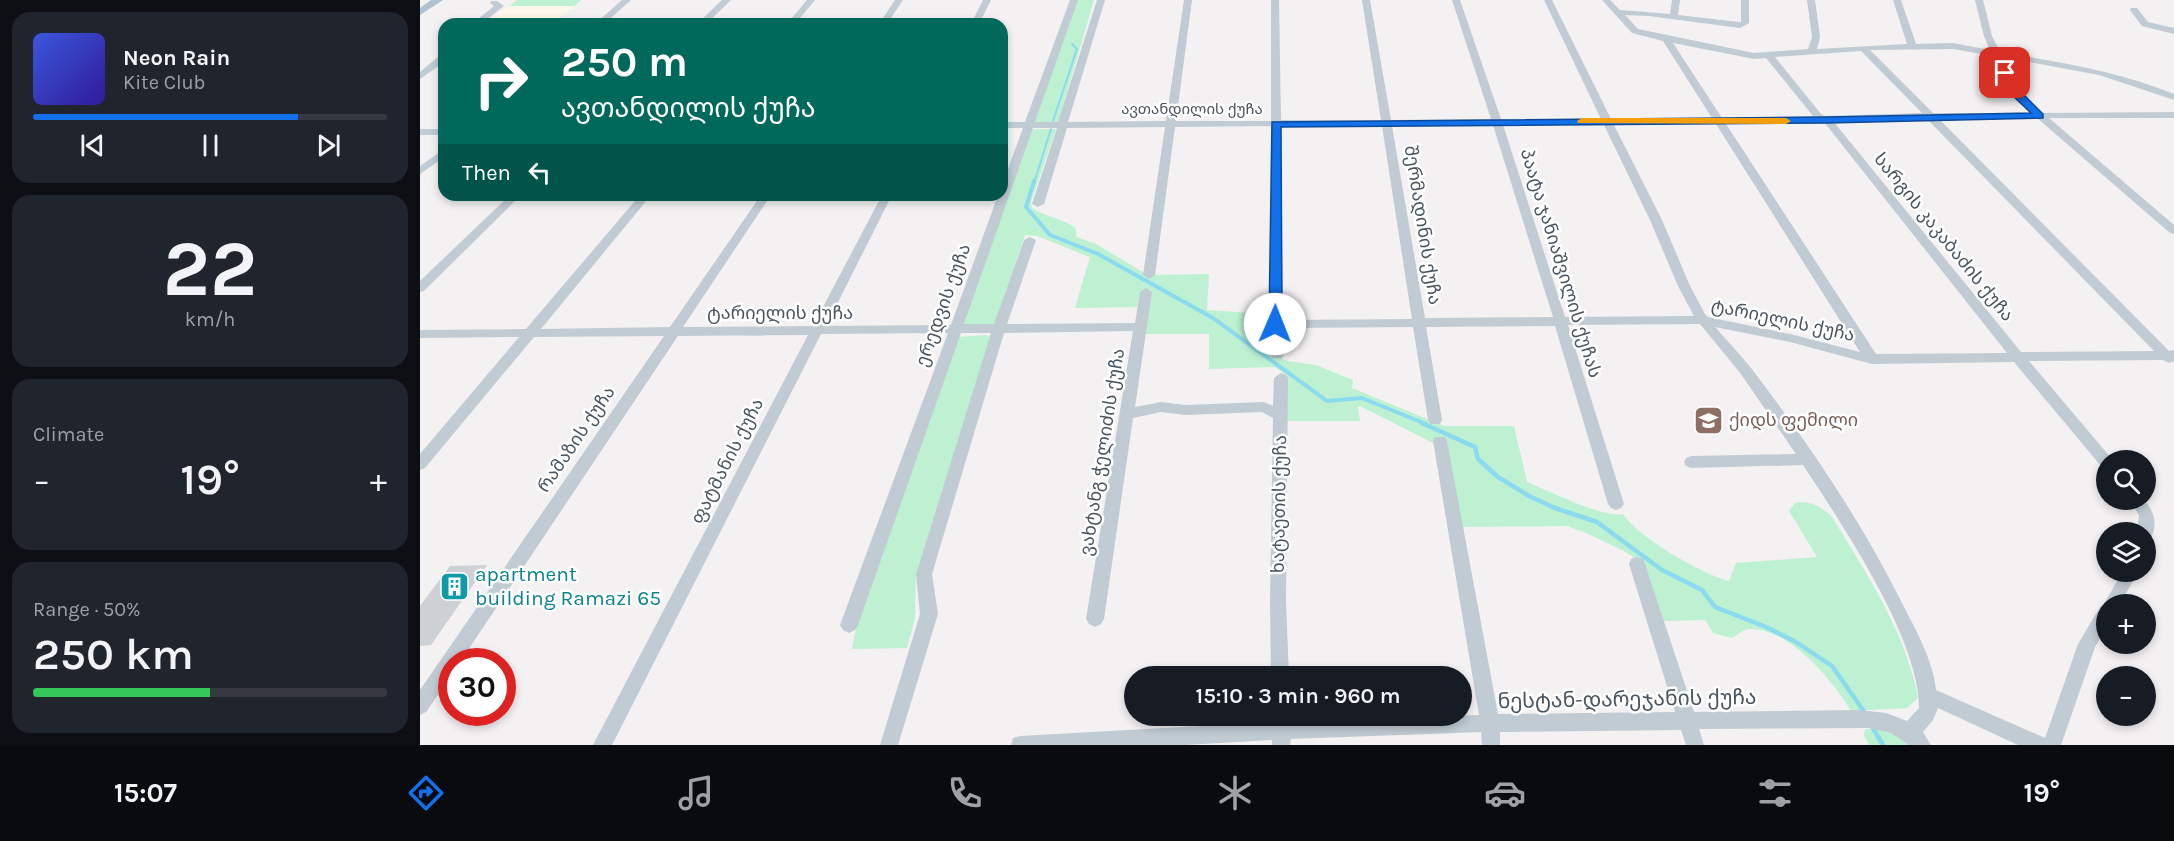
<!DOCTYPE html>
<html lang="en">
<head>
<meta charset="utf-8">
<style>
  :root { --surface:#171b24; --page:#20242c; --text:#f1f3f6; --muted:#9ea1a6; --line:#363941; --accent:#1270eb }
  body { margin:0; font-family:Karla,"Noto Sans Georgian",sans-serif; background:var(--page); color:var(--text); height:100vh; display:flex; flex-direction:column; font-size:22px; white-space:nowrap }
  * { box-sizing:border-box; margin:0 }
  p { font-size:20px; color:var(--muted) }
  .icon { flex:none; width:33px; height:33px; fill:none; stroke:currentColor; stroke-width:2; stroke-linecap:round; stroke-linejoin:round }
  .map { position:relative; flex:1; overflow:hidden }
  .side { display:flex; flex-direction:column; gap:12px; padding:12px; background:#0d0f14; width:420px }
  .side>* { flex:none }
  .hud { position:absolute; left:18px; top:18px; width:570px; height:183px; border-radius:18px; box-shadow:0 3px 9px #0003; background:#00695c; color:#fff; overflow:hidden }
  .tools { position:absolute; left:1676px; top:450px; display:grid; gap:12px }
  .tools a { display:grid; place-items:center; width:60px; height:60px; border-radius:50%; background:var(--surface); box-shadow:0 3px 9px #0003; font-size:30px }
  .speed { position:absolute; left:18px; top:648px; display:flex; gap:12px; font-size:30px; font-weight:700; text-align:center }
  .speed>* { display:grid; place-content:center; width:78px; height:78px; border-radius:50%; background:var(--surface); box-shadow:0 3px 9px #0003; line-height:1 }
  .speed .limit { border:9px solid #d22; background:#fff; color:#111 }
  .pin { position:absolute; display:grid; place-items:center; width:51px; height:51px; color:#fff; margin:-26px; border-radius:12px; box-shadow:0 3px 9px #0006 }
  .me { position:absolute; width:66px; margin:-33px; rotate:1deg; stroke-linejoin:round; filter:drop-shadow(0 0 4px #0008) }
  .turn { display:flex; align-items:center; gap:21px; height:126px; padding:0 24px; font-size:27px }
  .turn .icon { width:78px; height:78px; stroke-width:2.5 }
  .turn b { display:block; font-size:42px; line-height:51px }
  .then { display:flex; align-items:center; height:57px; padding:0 24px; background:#0003; gap:12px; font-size:22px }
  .big { font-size:45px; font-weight:600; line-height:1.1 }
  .side .widget { flex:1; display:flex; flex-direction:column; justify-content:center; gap:9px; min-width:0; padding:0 21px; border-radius:18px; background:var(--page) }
  .side .dial { align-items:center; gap:0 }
  .dial b { font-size:78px; line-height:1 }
  .song { display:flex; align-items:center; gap:18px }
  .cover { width:72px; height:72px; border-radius:9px; background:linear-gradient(135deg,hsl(230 70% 55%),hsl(250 70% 35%)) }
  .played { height:6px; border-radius:3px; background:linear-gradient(90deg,var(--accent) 75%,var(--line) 75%) }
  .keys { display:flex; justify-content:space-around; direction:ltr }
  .heat { display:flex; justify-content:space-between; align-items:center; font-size:33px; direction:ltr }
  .charge { height:9px; border-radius:4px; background:linear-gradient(90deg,#34c759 50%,var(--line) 0) }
  .trip { position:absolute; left:704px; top:666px; width:348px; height:60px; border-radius:30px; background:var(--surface); box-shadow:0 3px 9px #0003; font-weight:600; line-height:60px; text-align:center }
  .tabs { display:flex; height:96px; justify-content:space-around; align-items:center; background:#090b0e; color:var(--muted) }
  .tabs .icon { width:42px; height:42px }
  .tabs .selected { color:var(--accent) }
  .tabs b { font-size:27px; color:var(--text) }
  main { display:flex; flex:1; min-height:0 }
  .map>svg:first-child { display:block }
  .commercial { fill:#fdf8eb }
  .green { fill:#bef1d2 }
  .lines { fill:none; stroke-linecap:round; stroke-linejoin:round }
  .stream-far2 { stroke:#8adaf0; stroke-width:2 }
  .stream-far1 { stroke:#8adaf0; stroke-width:4 }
  .stream { stroke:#8adaf0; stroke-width:4.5 }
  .building { fill:#cdd0d5 }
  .minor { fill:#c1cbd3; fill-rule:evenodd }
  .major { fill:#afc0d0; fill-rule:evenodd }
  .route { fill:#1270eb; stroke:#0c4999; stroke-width:1.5 }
  .slow { fill:#f59e0b }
  .labels { text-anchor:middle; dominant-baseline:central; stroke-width:5; stroke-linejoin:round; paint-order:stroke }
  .far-street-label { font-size:15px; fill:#48545f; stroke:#fff }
  .street-label { font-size:18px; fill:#48545f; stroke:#fff }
  .education-label { font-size:18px; fill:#785e54; stroke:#fff; text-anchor:start }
  .near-culture-label { font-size:21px; fill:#0d838f; stroke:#fff; text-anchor:start }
  .near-street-label { font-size:21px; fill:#48545f; stroke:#fff }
</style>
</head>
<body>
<main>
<section class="side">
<div class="widget">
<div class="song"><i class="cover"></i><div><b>Neon Rain</b><p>Kite Club</p></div></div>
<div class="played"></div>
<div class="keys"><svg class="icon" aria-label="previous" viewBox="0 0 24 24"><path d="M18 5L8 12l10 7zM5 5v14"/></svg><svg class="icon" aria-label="pause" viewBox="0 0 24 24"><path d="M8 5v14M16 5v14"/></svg><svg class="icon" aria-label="next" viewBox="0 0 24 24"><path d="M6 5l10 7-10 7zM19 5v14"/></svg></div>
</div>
<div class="widget dial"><b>22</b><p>km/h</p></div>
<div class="widget"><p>Climate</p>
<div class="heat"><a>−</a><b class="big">19°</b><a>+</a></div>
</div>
<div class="widget"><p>Range · 50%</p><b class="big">250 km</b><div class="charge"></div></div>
</section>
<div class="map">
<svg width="1754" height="745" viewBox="0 0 1754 745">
  <rect width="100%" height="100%" fill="#f3f1f1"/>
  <!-- commercial -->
  <polygon class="commercial" points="89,6 154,6 131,24 62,24"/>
  <!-- green -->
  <g class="green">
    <polygon points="97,0 161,0 154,6 89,6"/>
    <polygon points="657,0 674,0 638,123 615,122"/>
    <path d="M612,129H636L611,202L612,208C625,217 648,220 656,229V237L676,244L731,277L732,275L789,274L787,310L847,314L849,354L868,361L896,365L933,380L932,388L1024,426H1094L1107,482C1129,491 1183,518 1203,514C1219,538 1282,574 1309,581L1316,563L1397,557L1369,511L1375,503C1391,501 1401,506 1412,517C1445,571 1487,634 1498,698L1487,708L1431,711C1413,681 1368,626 1328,629C1323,630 1317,635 1312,638L1293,633L1285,620L1242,621L1224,564L1202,550L1166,533L1147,526L1041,527L1026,444L1011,442L940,406L938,407L940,421H867L866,375L855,367L789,369V334H725L729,297H719L717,307L655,308L670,257L617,236L605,235L574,326H544L554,291Z"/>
    <polygon points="566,335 570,337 496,574 495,618 487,648 432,649 438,617 538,337"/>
    <path d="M1445,729C1464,729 1474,732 1489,745H1449L1444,735Z"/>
  </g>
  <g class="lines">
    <!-- stream-far2 -->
    <g class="stream-far2">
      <polyline points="633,121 657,49 652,44"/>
      <polyline points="614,183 631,129"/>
    </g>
    <!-- stream-far1 -->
    <polyline class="stream-far1" points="614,181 606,207 630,235 678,254 793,318 907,401 942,398 1006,424"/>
    <!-- stream -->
    <g class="stream">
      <polyline points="1002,423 1055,447 1058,459 1078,477 1109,496 1135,508 1177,522 1242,570 1282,590 1295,607 1346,627 1376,642 1412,666 1445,713"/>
      <polyline points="1451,725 1463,745"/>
    </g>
  </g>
  <!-- building -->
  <polygon class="building" points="67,565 11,645 0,646 0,606 30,566"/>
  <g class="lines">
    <!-- minor -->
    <g class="minor">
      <polygon points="202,0 211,0 184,24 175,24"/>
      <polygon points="302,0 311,0 286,24 277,24"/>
      <polygon points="387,0 395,0 375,24 367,24"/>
      <polygon points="475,0 483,0 467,24 459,24"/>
      <polygon points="563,0 571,0 559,24 551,24"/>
      <path d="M650,0H658L615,122H638L677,0H685L648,122L746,121L764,0H772L756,121H851V0H859L861,120H961L942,0H950L971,120L1071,119L1032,0H1040L1081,119H1181L1124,0H1132L1191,119L1292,118L1243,41L1212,33L1182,0H1190L1200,10L1250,14L1252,0H1260L1258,15L1319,22H1321V0H1329V23L1320,28L1229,16L1205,15L1218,29L1334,53L1388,49L1392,37L1387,0H1395L1400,37L1397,49L1487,44L1473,0H1481L1496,44L1533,43L1570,50L1564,36L1555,0H1563L1572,36L1580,52C1639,62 1698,71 1754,94V100L1679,75L1583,57L1599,91L1622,113L1754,112V118H1629L1754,225V234L1750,233L1617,118L1519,119L1749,351L1754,350V361L1749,363L1743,360L1609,361L1691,458L1693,460H1686V468L1681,466L1594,362L1452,364L1370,342L1295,327C1307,341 1320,354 1331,368C1387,441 1440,519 1481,601C1495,629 1513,659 1516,690L1625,738L1658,644L1680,607L1683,606L1702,572H1718L1700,604H1686V628L1675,647L1641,745H1598L1518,708L1513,720L1503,732L1511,745H1489L1471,733L1449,728L1279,729L1284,745H1266L1261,730L1080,732V745H1062L1061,732L871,739L870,745H852V740L765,745H591L593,738L600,736L853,722V716H871V721L1059,715L1013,441L1015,437H1025L1027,441L1078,714L1255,712L1209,564L1211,559L1217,557L1223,559L1225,564L1274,712L1439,710L1466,713L1487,721L1499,708C1500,639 1421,523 1383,465L1271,468L1266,466L1264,462L1266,458L1271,456L1376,454L1321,374L1280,324L1148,325L1204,504L1201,508L1196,510L1191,508L1188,504L1135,326L1006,327L1022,420L1020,424H1010L1008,420L993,327L863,328L864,355L862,358H852L849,324L850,321L851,126L755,127L735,275L729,279L723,275L745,127L647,128L624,204L618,207L612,204L637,128H613L544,324H574L604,240L610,237L616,240L587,324L715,323L720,292L726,288L732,292L715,407L741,402L765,405L844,402L853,406L854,378L861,373L866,375L868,378L866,602L869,676H851L850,602L853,418L842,412L765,415L741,412L713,418L684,619L681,624L675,627L669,624L666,619L713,331L584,333L512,574L518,614L478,745H460L500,614L496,574L571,333H541L438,625L435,630L429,633L423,630L420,625L528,333L401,334L192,745H173L388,335L258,336L40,662H32V675L6,712L0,715V690L244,336L114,337L5,468L0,470V454L99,337L0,338V330L106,329L220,195H231L121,329L250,327L341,195H351L263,327L393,326L462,195H472L406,326L531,325L578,195H582V185L603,128H582V122H605ZM1253,43L1334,59L1346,58L1393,116L1302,118ZM1533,49L1573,56L1590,92L1611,113H1513L1450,50ZM1441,51L1502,113L1405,116L1401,114L1355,57ZM1507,119L1734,351L1601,352L1413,121ZM1404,122L1587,353L1456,354L1306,124ZM1296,124L1440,352L1370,334L1288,317L1285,314L1270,286L1242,220L1194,125ZM1073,125L1133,317L1005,318L972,126ZM1083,125H1184L1230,220L1258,286L1274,316L1145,317ZM861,126H962L992,319L863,320Z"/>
      <polygon points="71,1 77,1 84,6 61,24 52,24 74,6 70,3"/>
      <polygon points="1711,8 1717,8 1728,22 1754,28 1754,34 1722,26 1710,10"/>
      <polygon points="24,52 23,63 0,79 0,72"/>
      <rect x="0" y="129" width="24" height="6"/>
      <polygon points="24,149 24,157 0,174 0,166"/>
      <polygon points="90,195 101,195 4,291 0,292 0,281"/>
      <path d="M1709,500H1724C1734,511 1738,523 1731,538L1725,539V532H1717L1719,515Z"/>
    </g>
    <!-- major -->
    <polygon class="major" points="11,0 23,0 0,15 0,8"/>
  </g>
  <!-- route -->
  <polygon class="route" points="1585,70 1590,73 1599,90 1623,114 1623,118 1407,123 861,127 862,324 855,328 849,324 852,122 1407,117 1611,113 1591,94 1580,73"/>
  <!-- slow -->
  <polygon class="slow" points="1162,118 1366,118 1371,121 1366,124 1158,123 1157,121"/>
  <!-- icons -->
  <defs>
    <symbol id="school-square" viewBox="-11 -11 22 22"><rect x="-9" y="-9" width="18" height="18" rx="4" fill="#8d6e63" stroke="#fff"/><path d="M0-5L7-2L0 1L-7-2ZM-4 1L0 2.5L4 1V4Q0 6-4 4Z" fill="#fff"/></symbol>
    <symbol id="building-square" viewBox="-11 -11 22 22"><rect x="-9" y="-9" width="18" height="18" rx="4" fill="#0f9aa8" stroke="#fff"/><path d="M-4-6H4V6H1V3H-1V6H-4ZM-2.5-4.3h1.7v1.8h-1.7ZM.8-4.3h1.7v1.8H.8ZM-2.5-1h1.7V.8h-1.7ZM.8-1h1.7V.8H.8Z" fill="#fff"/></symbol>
  </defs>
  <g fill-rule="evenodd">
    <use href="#school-square" x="1272" y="404" width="33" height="33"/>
    <use href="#building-square" x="18" y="570" width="33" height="33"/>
  </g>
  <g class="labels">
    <!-- far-street labels -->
    <g class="far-street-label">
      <text x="772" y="109">ავთანდილის ქუჩა</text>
    </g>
    <!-- street labels -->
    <g class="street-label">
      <text transform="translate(1003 225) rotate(81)">შერმადინის ქუჩა</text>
      <text transform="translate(1524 237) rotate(51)">სარგის კაკაბაძის ქუჩა</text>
      <text transform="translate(1141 263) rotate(73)">პაატა ჯანიაშვილის ქუჩას</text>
      <text transform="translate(523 305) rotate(-70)">ერედვის ქუჩა</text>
      <text x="360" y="313">ტარიელის ქუჩა</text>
      <text transform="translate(1363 320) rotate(12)">ტარიელის ქუჩა</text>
      <text transform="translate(156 439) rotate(-56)">რამაზის ქუჩა</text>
      <text transform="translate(682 452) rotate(-81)">ვახტანგ ჭელიძის ქუჩა</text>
      <text transform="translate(307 461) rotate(-63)">ფატმანის ქუჩა</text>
      <text transform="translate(859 504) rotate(-89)">ხატაეთის ქუჩა</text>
    </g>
    <!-- education labels -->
    <g class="education-label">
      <text x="1309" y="420">ქიდს ფემილი</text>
    </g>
    <!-- near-culture labels -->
    <g class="near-culture-label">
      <text x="55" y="574">apartment<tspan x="55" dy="24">building Ramazi 65</tspan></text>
    </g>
    <!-- near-street labels -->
    <g class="near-street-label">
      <text transform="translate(1207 699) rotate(-1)">ნესტან-დარეჯანის ქუჩა</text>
    </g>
  </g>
</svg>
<div class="tools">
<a><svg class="icon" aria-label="search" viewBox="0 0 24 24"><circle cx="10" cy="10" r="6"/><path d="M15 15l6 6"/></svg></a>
<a><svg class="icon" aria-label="layers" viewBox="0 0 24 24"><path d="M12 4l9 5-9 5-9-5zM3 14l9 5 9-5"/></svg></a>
<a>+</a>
<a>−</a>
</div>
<div class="speed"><div class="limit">30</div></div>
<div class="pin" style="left:1585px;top:73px;background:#d93025"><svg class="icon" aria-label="arrive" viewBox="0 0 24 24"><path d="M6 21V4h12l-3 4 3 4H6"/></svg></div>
<svg class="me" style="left:855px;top:324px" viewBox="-20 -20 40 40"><circle r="19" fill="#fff"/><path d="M0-13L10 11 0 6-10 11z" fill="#1270eb"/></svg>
<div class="trip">15:10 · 3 min · 960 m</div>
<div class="hud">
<div class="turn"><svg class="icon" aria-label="right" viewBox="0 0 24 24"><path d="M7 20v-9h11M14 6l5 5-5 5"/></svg><div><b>250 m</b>ავთანდილის ქუჩა</div></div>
<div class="then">Then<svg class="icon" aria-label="left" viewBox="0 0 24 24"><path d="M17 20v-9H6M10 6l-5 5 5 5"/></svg></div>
</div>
</div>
</main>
<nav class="tabs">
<b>15:07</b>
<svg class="icon selected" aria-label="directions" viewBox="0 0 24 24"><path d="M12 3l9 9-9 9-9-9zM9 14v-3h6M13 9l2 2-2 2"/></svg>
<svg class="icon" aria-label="music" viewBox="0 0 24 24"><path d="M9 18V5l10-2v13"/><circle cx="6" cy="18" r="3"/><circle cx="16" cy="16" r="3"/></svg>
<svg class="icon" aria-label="phone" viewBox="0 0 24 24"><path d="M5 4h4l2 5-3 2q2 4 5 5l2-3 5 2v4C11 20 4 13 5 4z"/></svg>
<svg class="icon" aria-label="climate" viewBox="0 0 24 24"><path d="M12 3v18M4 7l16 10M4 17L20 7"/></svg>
<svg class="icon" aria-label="car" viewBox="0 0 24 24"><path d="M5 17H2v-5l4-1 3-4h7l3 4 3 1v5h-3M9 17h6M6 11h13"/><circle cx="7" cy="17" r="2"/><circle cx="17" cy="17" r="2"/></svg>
<svg class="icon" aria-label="filters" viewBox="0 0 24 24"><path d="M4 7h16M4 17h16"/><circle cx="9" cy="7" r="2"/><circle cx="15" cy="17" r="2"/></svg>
<b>19°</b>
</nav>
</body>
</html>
